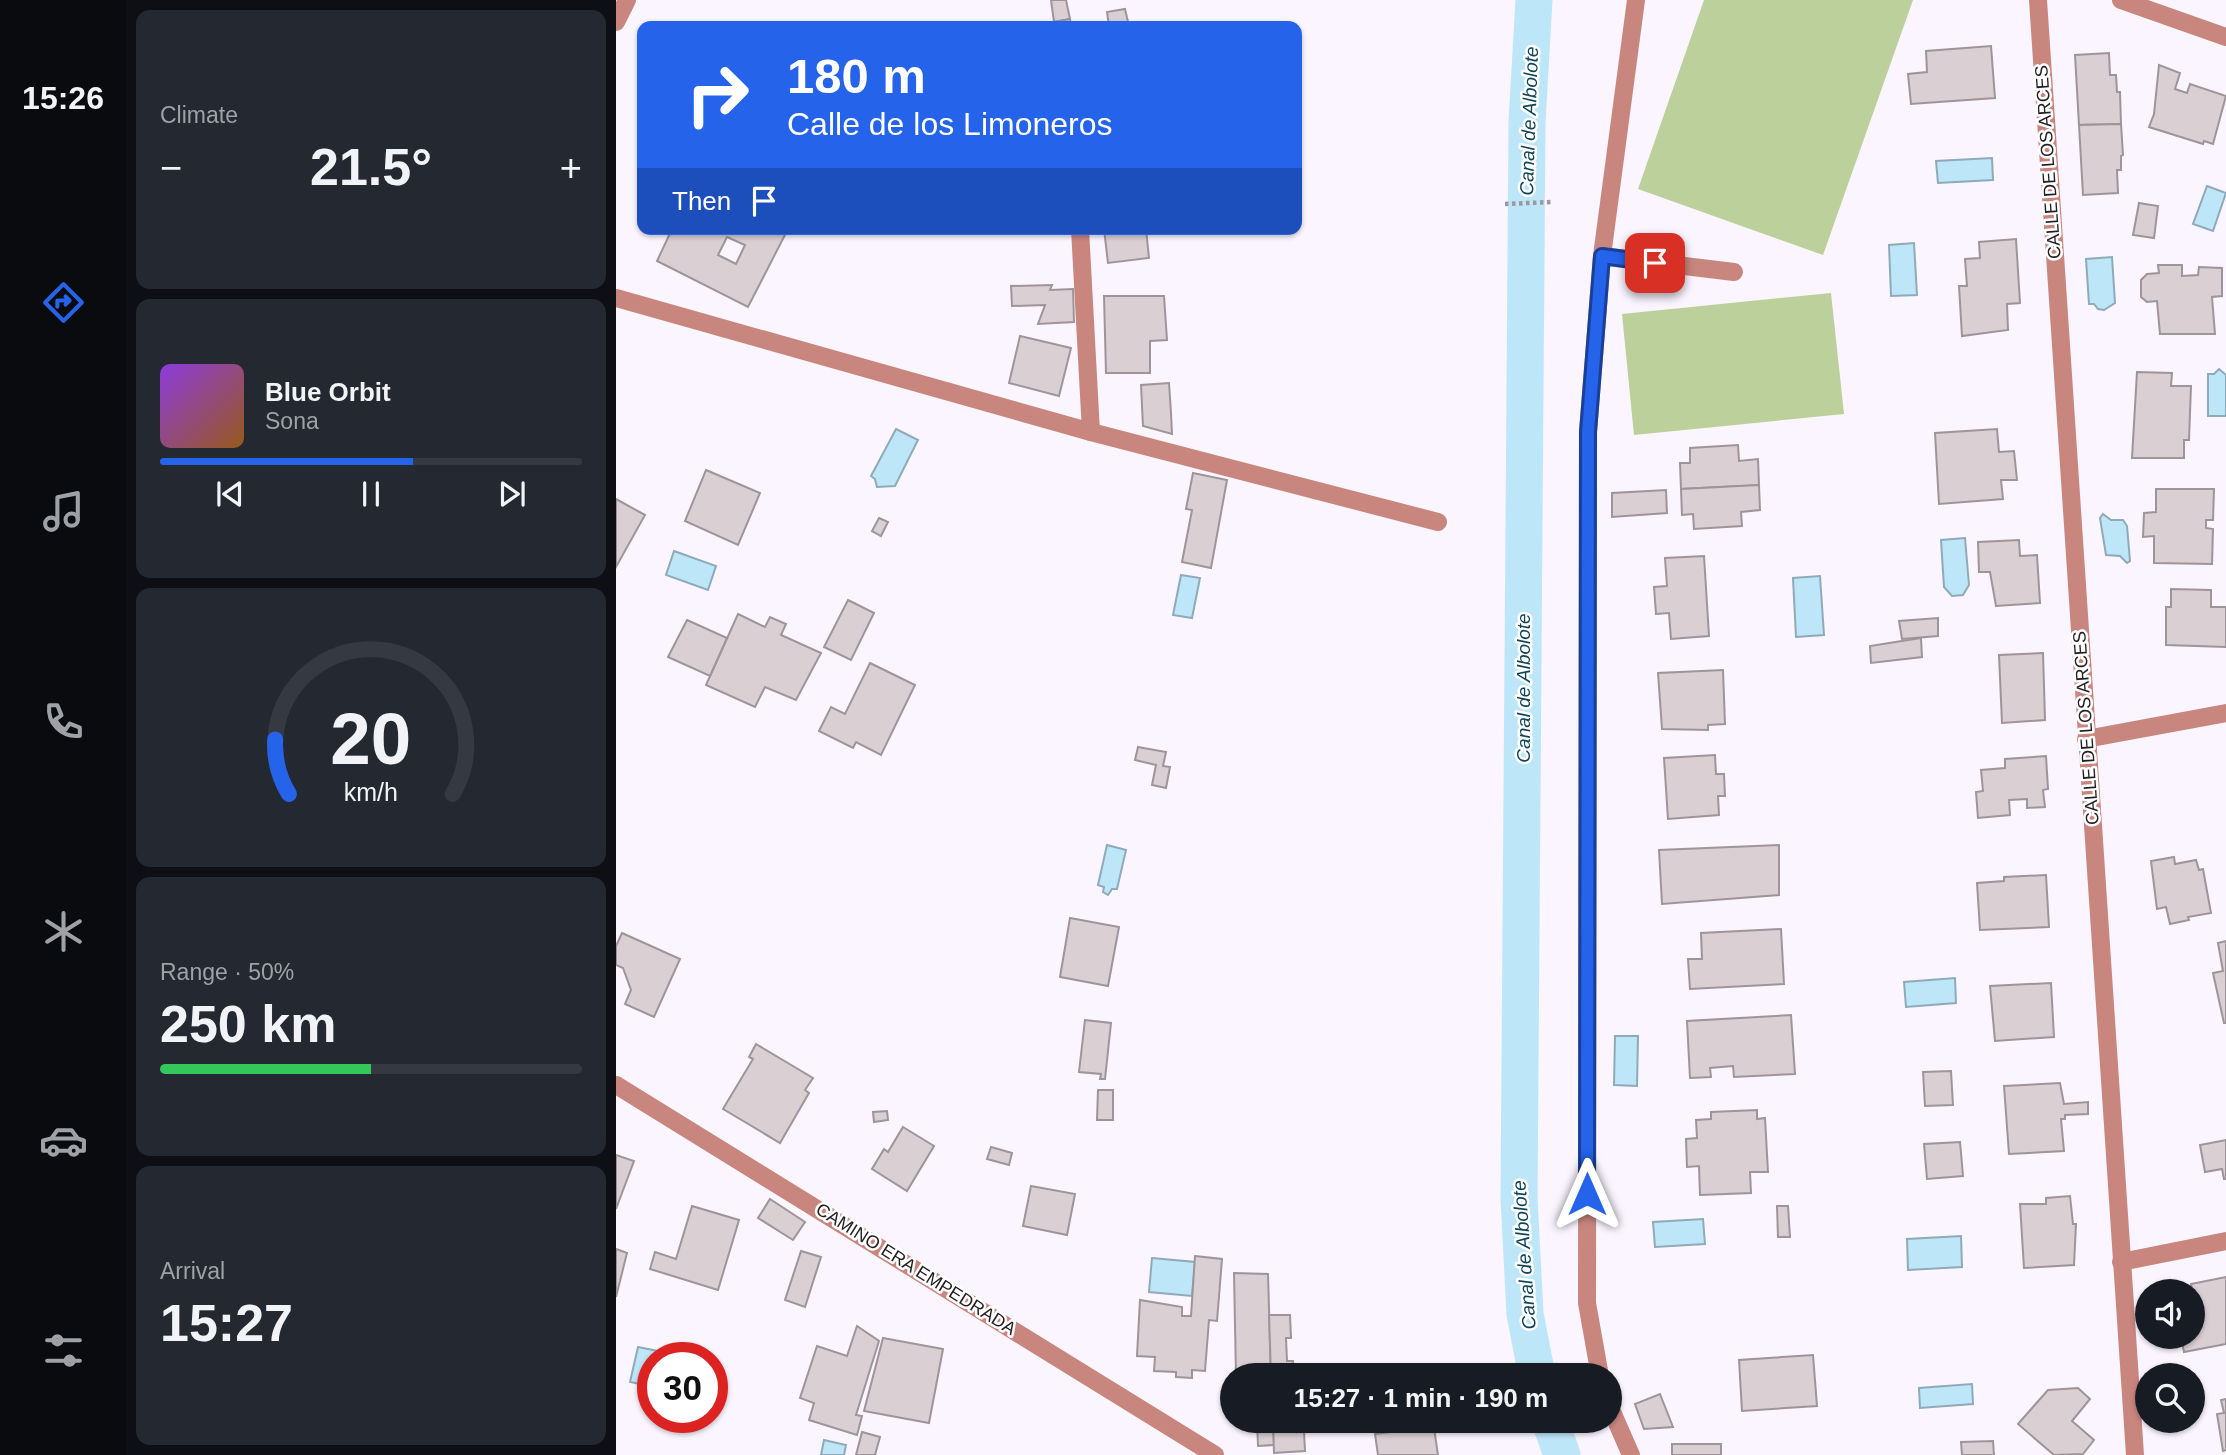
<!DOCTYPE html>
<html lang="en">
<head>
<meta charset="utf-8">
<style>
  :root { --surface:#171b24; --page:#242831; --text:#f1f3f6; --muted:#9ea1a6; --line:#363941; --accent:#2563eb }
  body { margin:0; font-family:Helvetica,sans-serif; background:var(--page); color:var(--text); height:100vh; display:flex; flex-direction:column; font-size:26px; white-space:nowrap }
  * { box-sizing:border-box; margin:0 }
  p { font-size:23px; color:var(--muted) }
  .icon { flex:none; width:38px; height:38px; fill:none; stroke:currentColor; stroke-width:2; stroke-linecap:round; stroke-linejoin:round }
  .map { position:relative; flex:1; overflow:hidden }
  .drawer { display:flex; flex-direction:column; gap:10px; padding:10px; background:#0d0f14; width:490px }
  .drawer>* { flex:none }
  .banner { position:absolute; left:21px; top:21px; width:665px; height:214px; border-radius:14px; box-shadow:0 2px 5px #0004; background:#2563eb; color:#fff; overflow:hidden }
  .tools { position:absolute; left:1519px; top:1279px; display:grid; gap:14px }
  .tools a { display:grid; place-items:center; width:70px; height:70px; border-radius:50%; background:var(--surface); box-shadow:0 2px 5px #0004; font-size:35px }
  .speed { position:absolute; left:21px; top:1342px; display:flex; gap:14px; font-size:35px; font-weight:700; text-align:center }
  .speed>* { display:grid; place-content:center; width:91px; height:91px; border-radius:50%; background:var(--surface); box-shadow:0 2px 5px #0004; line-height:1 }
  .speed .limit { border:10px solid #d22; background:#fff; color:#111 }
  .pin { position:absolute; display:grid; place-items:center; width:60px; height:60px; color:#fff; margin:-30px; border-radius:14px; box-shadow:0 4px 10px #0006 }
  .me { position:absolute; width:77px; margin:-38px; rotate:0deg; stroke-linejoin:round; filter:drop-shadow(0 0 5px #0008) }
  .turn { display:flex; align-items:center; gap:24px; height:147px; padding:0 35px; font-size:32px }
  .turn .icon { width:91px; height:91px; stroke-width:2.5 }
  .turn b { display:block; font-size:49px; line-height:60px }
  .then { display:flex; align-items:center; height:66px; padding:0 35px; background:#0003; gap:14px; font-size:26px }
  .big { font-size:52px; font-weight:600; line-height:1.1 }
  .drawer .widget { flex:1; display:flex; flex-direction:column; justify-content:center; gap:10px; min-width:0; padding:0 24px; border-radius:14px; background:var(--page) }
  .drawer .dial { align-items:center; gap:0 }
  .dial svg { height:182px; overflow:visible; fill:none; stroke:var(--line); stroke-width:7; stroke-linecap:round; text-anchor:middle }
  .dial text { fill:var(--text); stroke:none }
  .song { display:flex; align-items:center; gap:21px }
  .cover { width:84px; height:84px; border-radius:10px; background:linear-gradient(135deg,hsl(270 70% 55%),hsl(30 70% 35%)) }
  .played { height:7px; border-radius:4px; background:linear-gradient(90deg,var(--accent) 60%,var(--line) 60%) }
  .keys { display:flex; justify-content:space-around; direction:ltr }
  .heat { display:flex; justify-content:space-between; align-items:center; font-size:38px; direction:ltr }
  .charge { height:10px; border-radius:5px; background:linear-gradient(90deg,#34c759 50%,var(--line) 0) }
  .trip { position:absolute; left:604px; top:1363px; width:402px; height:70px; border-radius:35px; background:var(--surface); box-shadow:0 2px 5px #0004; font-weight:600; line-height:70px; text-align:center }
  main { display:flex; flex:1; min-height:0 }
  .dock { display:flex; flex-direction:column; width:126px; justify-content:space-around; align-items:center; background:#090b0e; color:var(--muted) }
  .dock .icon { width:49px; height:49px }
  .dock .on { color:var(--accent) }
  .dock b { font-size:32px; color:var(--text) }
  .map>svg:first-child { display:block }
  .green { fill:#bbd09a }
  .water { fill:#bee6f9; stroke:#8faab8; stroke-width:2 }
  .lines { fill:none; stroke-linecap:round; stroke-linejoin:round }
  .canal { stroke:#bee6f9; stroke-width:37 }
  .building { fill:#dacfd3; stroke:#9f9499; stroke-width:2; fill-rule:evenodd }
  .path { stroke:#9c989f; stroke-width:4.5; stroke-dasharray:3.5 3.5; stroke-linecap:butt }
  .minor { stroke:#c8867e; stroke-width:18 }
  .route-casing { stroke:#184099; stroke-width:18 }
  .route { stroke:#2563eb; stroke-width:12 }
  .labels { text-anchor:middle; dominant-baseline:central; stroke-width:5; stroke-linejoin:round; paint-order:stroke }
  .street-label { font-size:18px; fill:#211f22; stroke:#fff }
  .water-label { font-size:19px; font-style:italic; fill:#114357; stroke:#fff }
</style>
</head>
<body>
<main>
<nav class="dock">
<b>15:26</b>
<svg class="icon on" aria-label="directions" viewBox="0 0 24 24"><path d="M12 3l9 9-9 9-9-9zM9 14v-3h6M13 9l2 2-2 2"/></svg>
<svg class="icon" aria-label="music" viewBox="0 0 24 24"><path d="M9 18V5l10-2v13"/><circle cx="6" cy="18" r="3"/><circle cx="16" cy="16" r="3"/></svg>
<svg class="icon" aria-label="phone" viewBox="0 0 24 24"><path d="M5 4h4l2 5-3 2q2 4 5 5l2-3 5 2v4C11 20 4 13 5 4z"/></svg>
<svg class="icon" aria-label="climate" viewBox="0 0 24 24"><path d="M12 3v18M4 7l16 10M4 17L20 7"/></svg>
<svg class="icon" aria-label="car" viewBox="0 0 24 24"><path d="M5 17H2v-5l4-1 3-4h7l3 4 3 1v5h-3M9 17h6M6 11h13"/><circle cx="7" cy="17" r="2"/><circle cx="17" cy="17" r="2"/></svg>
<svg class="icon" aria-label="filters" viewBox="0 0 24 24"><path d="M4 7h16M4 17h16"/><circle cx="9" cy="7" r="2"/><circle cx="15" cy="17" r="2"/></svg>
</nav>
<section class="drawer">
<div class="widget"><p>Climate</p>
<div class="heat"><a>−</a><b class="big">21.5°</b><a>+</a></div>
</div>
<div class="widget">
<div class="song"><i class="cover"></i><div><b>Blue Orbit</b><p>Sona</p></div></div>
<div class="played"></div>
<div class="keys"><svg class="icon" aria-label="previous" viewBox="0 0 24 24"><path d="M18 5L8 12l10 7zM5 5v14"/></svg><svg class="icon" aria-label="pause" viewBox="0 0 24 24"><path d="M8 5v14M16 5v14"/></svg><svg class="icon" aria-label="next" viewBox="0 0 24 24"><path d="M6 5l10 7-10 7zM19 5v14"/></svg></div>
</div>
<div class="widget dial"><svg viewBox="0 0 100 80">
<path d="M14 69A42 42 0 1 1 86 69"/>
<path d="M14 69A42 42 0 0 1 8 45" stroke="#2563eb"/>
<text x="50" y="56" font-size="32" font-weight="700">20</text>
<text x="50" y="72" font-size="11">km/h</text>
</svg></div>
<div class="widget"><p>Range · 50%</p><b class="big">250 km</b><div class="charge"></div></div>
<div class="widget"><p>Arrival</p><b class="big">15:27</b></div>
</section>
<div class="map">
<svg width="1610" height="1455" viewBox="0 0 1610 1455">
  <rect width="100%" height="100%" fill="#faf5fe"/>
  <!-- green -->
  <g class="green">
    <polygon points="1088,0 1297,0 1207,255 1022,189"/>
    <polygon points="1215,293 1228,414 1018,435 1006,314"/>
  </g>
  <!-- water -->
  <g class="water">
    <polygon points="1376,158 1377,180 1322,183 1320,161"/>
    <polygon points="1591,186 1610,193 1597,231 1577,224"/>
    <polygon points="1298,243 1301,295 1275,296 1273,245"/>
    <polygon points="1496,257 1499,303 1488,310 1482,309 1478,304 1473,304 1470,259"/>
    <polygon points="1603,369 1610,375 1610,416 1592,416 1592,374 1598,374"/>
    <polygon points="280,429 302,440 279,486 261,487 259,479 255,476"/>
    <polygon points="1487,514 1495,520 1507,520 1511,526 1514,561 1511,563 1504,556 1490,555 1484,518"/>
    <polygon points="1349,538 1353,585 1347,595 1336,596 1328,587 1325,540"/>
    <polygon points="58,551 100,566 92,590 50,575"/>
    <polygon points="565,575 584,578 576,618 557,615"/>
    <polygon points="1204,576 1208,635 1180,637 1177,578"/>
    <polygon points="491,845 510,850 501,889 496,889 492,895 487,892 488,887 482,885"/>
    <polygon points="1339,978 1340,1003 1290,1007 1288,982"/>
    <polygon points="999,1036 1022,1036 1021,1086 998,1085"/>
    <polygon points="1087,1219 1089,1244 1039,1247 1037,1222"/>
    <polygon points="1345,1236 1346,1267 1292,1270 1291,1239"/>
    <polygon points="536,1258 579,1262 576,1296 533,1292"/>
    <polygon points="22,1347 42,1351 40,1358 37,1358 34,1386 14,1382"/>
    <polygon points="1356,1384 1357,1404 1304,1408 1303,1388"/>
    <polygon points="208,1440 230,1445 228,1455 205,1455"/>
  </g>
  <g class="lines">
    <!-- canal -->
    <g class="canal">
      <polyline points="918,0 911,122 903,1198 909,1314 921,1376"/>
      <polyline points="934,1421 946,1455"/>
    </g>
  </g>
  <!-- building -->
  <g class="building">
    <polygon points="435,0 450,0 454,19 438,22"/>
    <polygon points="509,9 513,26 493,26 491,12"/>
    <polygon points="454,19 455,26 439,26 438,22"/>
    <polygon points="1375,46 1379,98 1295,104 1292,74 1311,72 1310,51"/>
    <polygon points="1493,53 1494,75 1500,75 1501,92 1504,92 1505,124 1463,125 1459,55"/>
    <polygon points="1543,65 1564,73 1559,89 1571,93 1574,84 1610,96 1597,144 1588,141 1587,144 1533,127 1538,114"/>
    <polygon points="1505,124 1507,155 1505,156 1505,170 1501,170 1502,193 1467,195 1463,125"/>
    <polygon points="1523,203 1542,206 1538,238 1517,235"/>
    <path d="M56,229H172L132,307L41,261ZM111,237L129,245L120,264L102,255Z"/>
    <polygon points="488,229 530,229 533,258 492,263"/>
    <polygon points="1400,239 1404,303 1391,304 1392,330 1346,336 1343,286 1351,286 1349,259 1364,258 1363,242"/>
    <polygon points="1542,265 1566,265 1566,276 1582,275 1583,267 1606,268 1606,296 1596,297 1599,334 1544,334 1541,301 1531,302 1525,297 1525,280 1531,274 1543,273"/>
    <polygon points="436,285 434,290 457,289 458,322 422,324 429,305 396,306 395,286"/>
    <polygon points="488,296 548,296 551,340 534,341 534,373 490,373"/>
    <polygon points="404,336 455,348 443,396 393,383"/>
    <polygon points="1521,372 1556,373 1555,386 1575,386 1573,440 1568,440 1568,458 1516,458"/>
    <polygon points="553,383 555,413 556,434 527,426 525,385"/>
    <polygon points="1381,429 1383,452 1398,451 1401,480 1385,480 1387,499 1323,504 1319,433"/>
    <polygon points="1122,445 1123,461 1142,459 1143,485 1065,489 1064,463 1074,463 1074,448"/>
    <polygon points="90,470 144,493 122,545 69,521"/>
    <polygon points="577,473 611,480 595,568 566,562 576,510 570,509"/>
    <polygon points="1143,485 1144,510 1125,512 1126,526 1078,529 1077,514 1066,515 1065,489"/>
    <polygon points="1540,489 1598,489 1597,520 1590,520 1590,528 1597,529 1596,564 1538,563 1538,536 1527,537 1528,513 1540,512"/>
    <polygon points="1050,490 1051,513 996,517 996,493"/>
    <polygon points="0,499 29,515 0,567"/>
    <polygon points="263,518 272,522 265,536 256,531"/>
    <polygon points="1403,540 1404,556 1421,555 1424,603 1380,606 1374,572 1363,572 1362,542"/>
    <polygon points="1088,556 1093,636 1055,639 1053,613 1040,614 1038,587 1051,586 1049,558"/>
    <polygon points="1555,589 1595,590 1595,607 1610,607 1610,647 1550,645 1550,607 1555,607"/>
    <polygon points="232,600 258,613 235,660 208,647"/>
    <polygon points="122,614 149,627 154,617 170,624 165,635 205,653 180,700 149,687 139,707 90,685"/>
    <polygon points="1322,618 1322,636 1286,639 1283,621"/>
    <polygon points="71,620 111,638 94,676 52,657"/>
    <polygon points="1305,638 1306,657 1255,663 1254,646"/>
    <polygon points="1427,653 1429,720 1386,723 1383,655"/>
    <polygon points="254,663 299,685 265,755 240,742 237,748 203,731 215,707 229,714"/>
    <polygon points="1107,670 1109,724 1092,725 1092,730 1046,729 1042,673"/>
    <polygon points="522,747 550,752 547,766 554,767 550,788 536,785 540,765 519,760"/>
    <polygon points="1099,755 1100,774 1108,774 1109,796 1102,796 1103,815 1052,819 1048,758"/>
    <polygon points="1430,756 1432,789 1427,790 1429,807 1411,808 1411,799 1393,800 1394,815 1362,818 1360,792 1367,791 1365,770 1389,768 1389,759"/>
    <polygon points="1163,845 1163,895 1046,904 1043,850"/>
    <polygon points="1558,857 1559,864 1580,860 1583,870 1587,869 1595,913 1572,917 1573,920 1554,924 1550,907 1541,909 1535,861"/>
    <polygon points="1430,875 1433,927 1364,930 1361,883 1388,881 1388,877"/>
    <polygon points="454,918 503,927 492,986 444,977"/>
    <polygon points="1165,929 1168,984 1074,989 1072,959 1086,959 1085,933"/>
    <polygon points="6,933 64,959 38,1017 9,1004 15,990 7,968 0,965 0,946"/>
    <polygon points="1610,941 1610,1023 1608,1023 1597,973 1607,971 1602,943"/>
    <polygon points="1435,983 1438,1037 1379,1041 1374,986"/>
    <polygon points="1175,1015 1179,1074 1118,1077 1117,1066 1094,1068 1095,1077 1074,1078 1071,1021"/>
    <polygon points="469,1020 495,1023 489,1079 484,1079 485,1074 463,1072"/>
    <polygon points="140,1044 197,1078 189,1090 193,1093 164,1143 107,1109 137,1059 133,1057"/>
    <polygon points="1335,1071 1337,1105 1309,1106 1307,1072"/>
    <polygon points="1444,1083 1448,1104 1472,1102 1472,1114 1449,1115 1449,1119 1445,1119 1448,1151 1393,1154 1388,1086"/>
    <polygon points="482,1090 497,1090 497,1120 481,1120"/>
    <polygon points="1141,1110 1141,1119 1149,1118 1152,1172 1134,1172 1135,1193 1084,1195 1083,1166 1071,1167 1070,1139 1081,1138 1080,1120 1095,1119 1095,1112"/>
    <polygon points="271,1111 272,1120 258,1122 257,1112"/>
    <polygon points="287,1127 318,1146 291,1191 256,1169 268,1149 272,1152"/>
    <polygon points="1610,1140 1610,1179 1608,1179 1606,1169 1589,1172 1584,1145"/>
    <polygon points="1344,1142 1347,1176 1311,1179 1308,1144"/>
    <polygon points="375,1147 396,1153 393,1165 371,1159"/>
    <polygon points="0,1155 18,1161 0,1209"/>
    <polygon points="415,1186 459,1194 451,1235 407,1226"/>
    <polygon points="1454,1196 1457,1224 1460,1224 1458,1265 1408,1268 1404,1204 1430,1204 1430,1198"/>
    <polygon points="154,1199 189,1222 177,1240 142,1218"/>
    <polygon points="76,1206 123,1220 102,1290 34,1269 39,1252 60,1259"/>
    <polygon points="1161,1206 1172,1206 1174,1237 1162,1237"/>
    <polygon points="0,1249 11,1253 0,1297"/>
    <polygon points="185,1251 205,1257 189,1307 169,1300"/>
    <polygon points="579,1256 606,1259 601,1321 593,1320 589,1371 576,1370 576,1378 560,1377 560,1372 538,1371 539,1357 521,1356 524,1300 566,1307 566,1316 575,1316"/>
    <polygon points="618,1273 652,1274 655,1376 620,1376"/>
    <polygon points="1610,1277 1610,1344 1568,1352 1565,1337 1577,1337 1577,1292 1566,1292 1576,1289 1575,1284"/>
    <polygon points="653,1315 674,1315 675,1338 670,1338 671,1361 677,1361 678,1376 655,1376"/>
    <polygon points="241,1326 263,1341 240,1415 246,1416 241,1435 193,1420 198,1403 184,1398 201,1346 231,1356"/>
    <polygon points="267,1338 327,1349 313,1423 248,1411"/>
    <polygon points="1197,1355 1201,1406 1126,1411 1123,1360"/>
    <polygon points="1562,1367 1563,1376 1532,1376 1532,1373"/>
    <polygon points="1462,1388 1474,1399 1456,1421 1478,1440 1467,1454 1438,1455 1402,1424 1432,1390"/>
    <polygon points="1044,1394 1057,1427 1028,1429 1019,1404"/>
    <polygon points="1610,1399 1610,1450 1607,1451 1601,1414 1608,1413 1605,1400"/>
    <polygon points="641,1421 657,1421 658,1445 642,1446"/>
    <polygon points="657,1421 680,1421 681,1432 688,1431 689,1451 658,1453"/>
    <polygon points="774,1421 817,1421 822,1455 762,1455 759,1434 775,1432"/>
    <polygon points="246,1432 264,1437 259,1455 240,1455"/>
    <polygon points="1377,1441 1378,1455 1346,1455 1345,1442"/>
    <rect x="1056" y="1444" width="49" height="11"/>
  </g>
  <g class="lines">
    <!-- path -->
    <polyline class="path" points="889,204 935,202"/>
    <!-- minor -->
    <g class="minor">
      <polyline points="1422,0 1519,1455"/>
      <polyline points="1505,0 1610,37"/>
      <polyline points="0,22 11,0"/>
      <polyline points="464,229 475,432"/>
      <polyline points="986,256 1118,272"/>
      <polyline points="0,298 475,432 822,522"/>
      <polyline points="1470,739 1610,713"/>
      <polyline points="0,1085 599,1455"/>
      <polyline points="1505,1262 1610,1241"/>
      <polyline points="984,1376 971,1303 972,432 986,256 1020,0"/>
      <polyline points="994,1407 1015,1455"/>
    </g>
  </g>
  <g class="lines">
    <defs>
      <polyline id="route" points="971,1194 972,432 986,256 1039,263"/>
    </defs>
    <!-- route casing -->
    <use href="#route" class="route-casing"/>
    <!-- route -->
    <use href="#route" class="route"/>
  </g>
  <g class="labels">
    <!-- street labels -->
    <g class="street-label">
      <text transform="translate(1432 162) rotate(-94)">CALLE DE LOS ARCES</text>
      <text transform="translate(1470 728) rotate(-94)">CALLE DE LOS ARCES</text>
      <text transform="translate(300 1269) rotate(32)">CAMINO ERA EMPEDRADA</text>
    </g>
    <!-- water labels -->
    <g class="water-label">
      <text transform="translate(913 121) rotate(-88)">Canal de Albolote</text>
      <text transform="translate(907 688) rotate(-90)">Canal de Albolote</text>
      <text transform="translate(908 1255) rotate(-94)">Canal de Albolote</text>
    </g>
  </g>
</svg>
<div class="tools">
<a><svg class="icon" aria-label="sound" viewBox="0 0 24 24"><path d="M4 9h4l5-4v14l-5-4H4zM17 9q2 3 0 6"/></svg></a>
<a><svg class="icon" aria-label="search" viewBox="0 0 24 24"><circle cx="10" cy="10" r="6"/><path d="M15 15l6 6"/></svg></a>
</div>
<div class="speed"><div class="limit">30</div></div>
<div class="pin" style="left:1039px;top:263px;background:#d93025"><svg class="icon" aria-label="arrive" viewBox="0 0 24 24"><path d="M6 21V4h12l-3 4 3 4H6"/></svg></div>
<svg class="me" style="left:971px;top:1194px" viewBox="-20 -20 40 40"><path d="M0-17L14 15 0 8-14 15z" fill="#2563eb" stroke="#fff" stroke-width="4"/></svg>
<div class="trip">15:27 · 1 min · 190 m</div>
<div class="banner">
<div class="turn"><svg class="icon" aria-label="right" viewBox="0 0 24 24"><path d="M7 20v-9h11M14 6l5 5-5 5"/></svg><div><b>180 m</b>Calle de los Limoneros</div></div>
<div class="then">Then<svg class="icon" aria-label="arrive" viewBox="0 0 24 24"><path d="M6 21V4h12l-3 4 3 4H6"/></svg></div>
</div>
</div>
</main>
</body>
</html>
